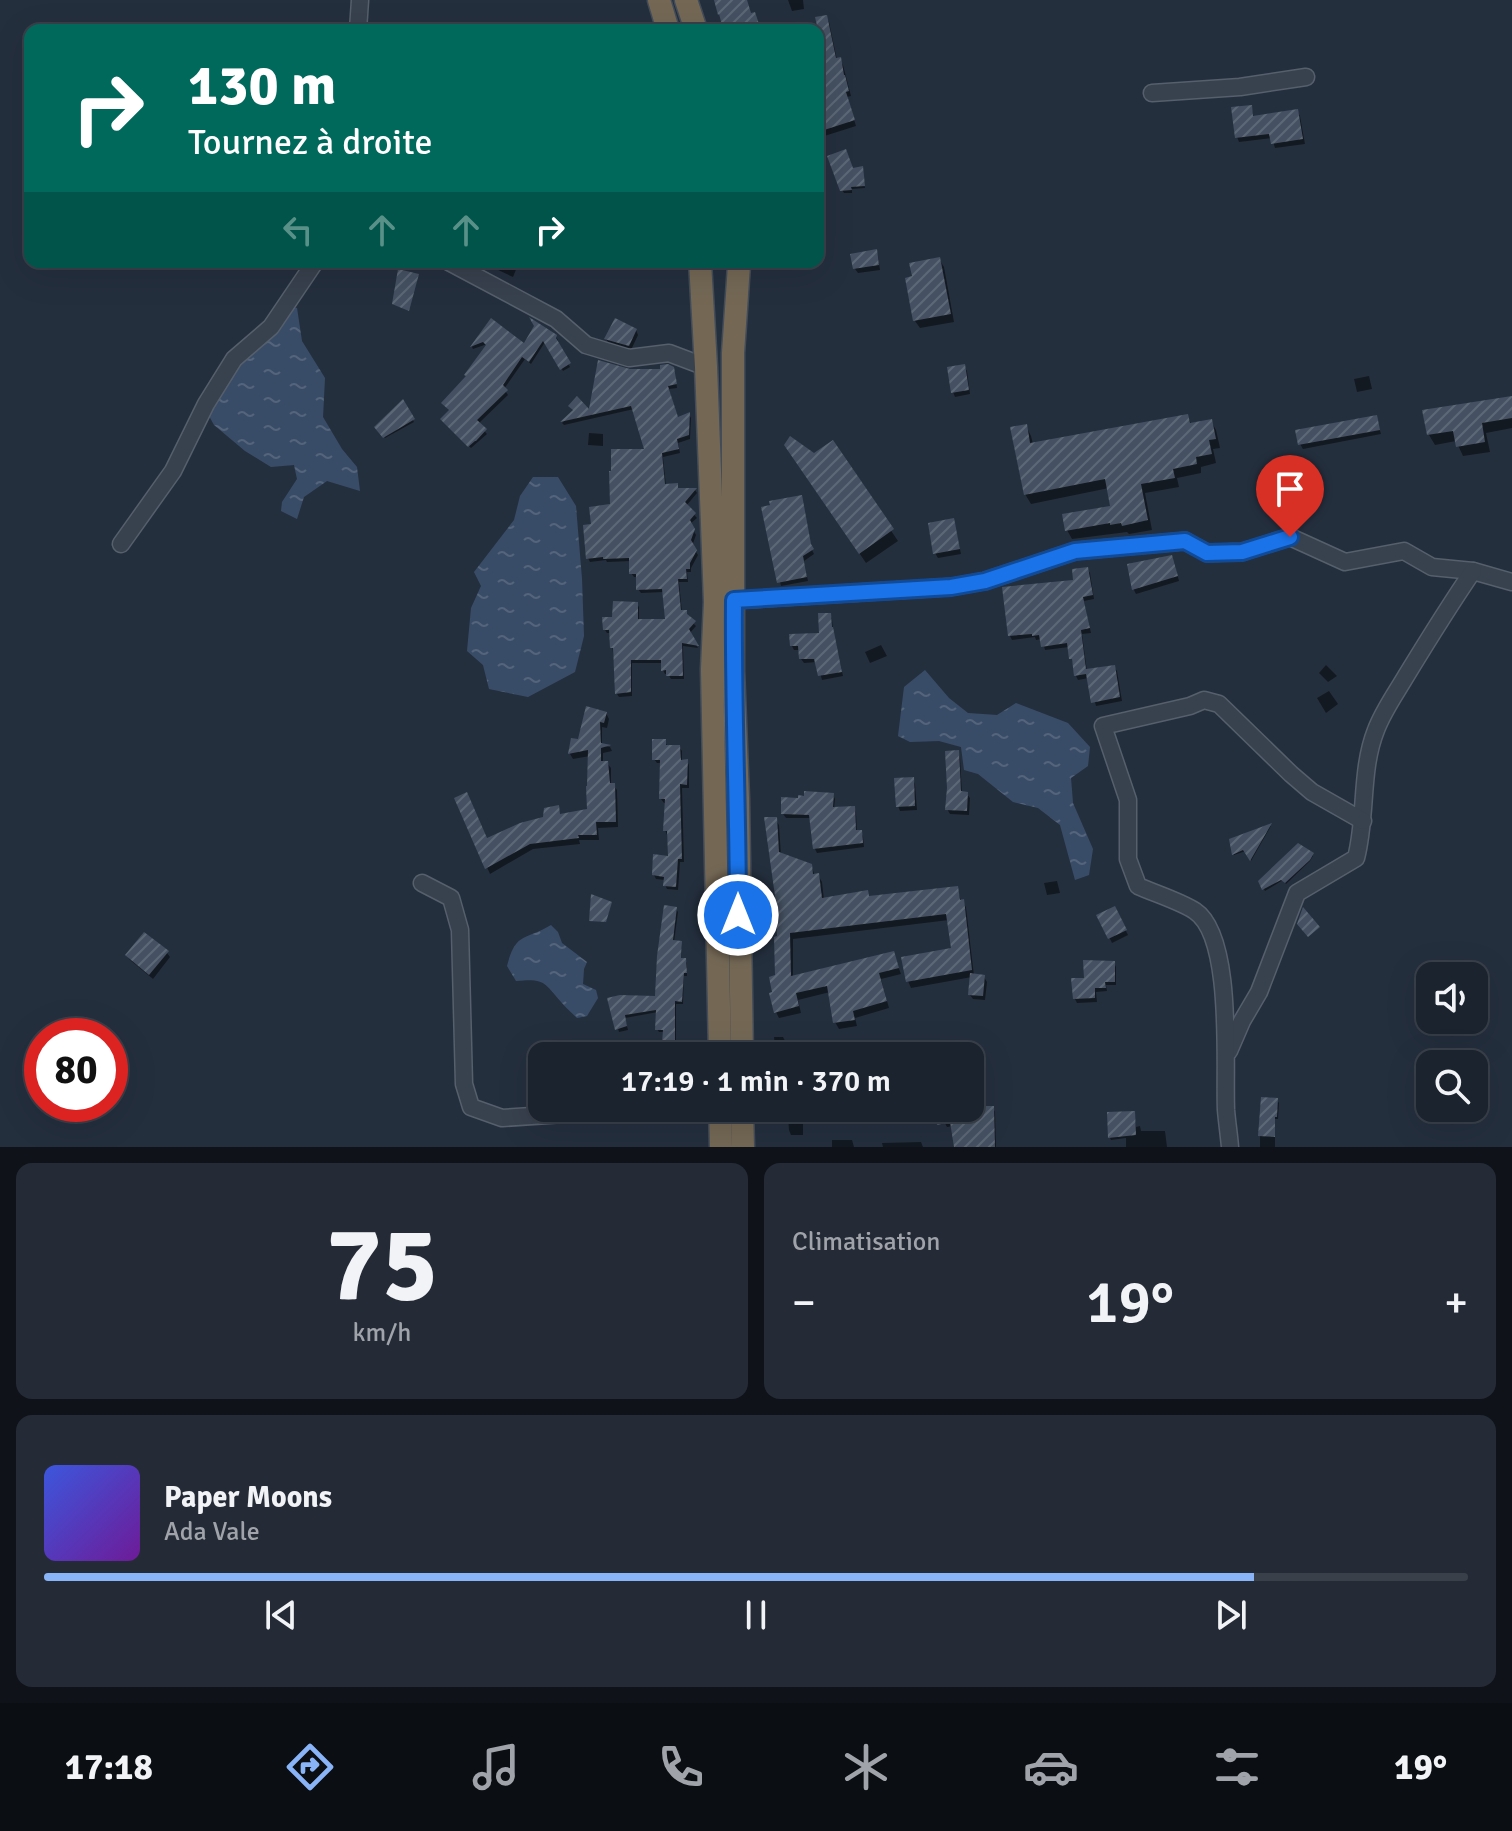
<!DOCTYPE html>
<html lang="fr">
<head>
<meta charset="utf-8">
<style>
  :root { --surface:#1b232e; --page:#242b36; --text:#f1f3f6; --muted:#a0a4aa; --line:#39404a; --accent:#8ab4f8 }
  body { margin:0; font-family:Signika,sans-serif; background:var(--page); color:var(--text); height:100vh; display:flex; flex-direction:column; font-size:30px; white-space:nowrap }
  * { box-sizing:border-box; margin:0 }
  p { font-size:26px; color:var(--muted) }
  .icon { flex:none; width:44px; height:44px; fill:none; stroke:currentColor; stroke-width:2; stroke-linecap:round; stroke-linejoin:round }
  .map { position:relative; height:1147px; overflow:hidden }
  .drawer { display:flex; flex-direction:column; gap:16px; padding:16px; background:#0f1319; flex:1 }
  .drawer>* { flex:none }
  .hud { position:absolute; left:24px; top:24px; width:800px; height:244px; border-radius:16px; box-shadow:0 8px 32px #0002,0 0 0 2px var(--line); background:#00695c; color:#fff; overflow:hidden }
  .controls { position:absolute; left:1416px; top:962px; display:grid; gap:16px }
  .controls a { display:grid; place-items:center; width:72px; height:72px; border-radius:16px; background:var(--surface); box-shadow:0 8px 32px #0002,0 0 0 2px var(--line); font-size:40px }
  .speed { position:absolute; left:24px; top:1018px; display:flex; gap:16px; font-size:40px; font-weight:700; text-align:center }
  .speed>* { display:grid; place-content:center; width:104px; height:104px; border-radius:50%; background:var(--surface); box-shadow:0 8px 32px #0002,0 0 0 2px var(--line); line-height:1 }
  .speed .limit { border:12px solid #d22; background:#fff; color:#111 }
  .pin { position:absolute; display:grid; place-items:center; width:68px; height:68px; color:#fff; margin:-82px -34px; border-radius:50% 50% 50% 0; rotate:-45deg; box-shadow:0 0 8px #0007 }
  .pin .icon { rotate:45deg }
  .me { position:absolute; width:88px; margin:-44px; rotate:0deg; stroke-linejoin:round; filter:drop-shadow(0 0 6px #0008) }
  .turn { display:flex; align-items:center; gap:28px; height:168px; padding:0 32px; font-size:36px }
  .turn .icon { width:104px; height:104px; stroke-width:2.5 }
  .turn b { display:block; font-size:56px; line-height:68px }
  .lanes { display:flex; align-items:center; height:76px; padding:0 32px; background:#0003; justify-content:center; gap:40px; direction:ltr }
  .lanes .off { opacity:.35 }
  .big { font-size:60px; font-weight:600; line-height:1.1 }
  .drawer .widget { flex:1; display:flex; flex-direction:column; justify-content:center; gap:12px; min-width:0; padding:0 28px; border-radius:16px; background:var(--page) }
  .drawer .dial { align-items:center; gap:0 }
  .dial b { font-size:104px; line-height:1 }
  .song { display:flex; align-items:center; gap:24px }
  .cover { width:96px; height:96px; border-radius:12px; background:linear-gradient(135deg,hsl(230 70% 55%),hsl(280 70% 35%)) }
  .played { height:8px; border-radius:4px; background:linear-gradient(90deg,var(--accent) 85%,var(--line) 85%) }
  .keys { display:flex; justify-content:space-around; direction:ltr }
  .heat { display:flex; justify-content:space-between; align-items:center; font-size:44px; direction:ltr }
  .drawer .tiles { flex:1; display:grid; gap:16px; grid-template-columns:1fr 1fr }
  .widget:last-child { grid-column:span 2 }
  .trip { position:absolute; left:528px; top:1042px; width:456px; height:80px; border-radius:16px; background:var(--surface); box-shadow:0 8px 32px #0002,0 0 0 2px var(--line); font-weight:600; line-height:80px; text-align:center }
  .dock { display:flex; height:128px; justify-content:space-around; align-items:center; background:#0b0e12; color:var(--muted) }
  .dock .icon { width:56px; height:56px }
  .dock .selected { color:var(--accent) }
  .dock b { font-size:36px; color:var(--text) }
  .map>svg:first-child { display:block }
  .water { fill:url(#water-ripples) }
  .shadow { fill:#0007 }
  .building { fill:url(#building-hatch) }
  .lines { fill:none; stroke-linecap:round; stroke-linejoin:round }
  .minor-casing { stroke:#565f6c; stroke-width:19 }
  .highway-casing { stroke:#434c59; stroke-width:25 }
  .minor { stroke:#38414e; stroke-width:16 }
  .highway { stroke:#746855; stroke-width:22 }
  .route-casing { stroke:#114b97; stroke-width:20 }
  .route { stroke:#1a73e8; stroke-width:14 }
</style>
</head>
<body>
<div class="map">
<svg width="1512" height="1147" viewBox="0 0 1512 1147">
  <defs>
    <pattern id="water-ripples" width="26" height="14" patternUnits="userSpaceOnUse" patternTransform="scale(2)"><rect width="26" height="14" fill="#394c67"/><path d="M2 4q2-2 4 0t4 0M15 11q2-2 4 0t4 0" fill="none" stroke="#53647b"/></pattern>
    <pattern id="building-hatch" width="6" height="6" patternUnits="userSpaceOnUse" patternTransform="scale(2)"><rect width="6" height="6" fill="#455162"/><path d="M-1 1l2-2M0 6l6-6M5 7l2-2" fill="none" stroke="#5d6877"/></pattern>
  </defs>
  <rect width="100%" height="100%" fill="#242f3e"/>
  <!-- water -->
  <g class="water">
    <polygon points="291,307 297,308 302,341 325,378 323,417 342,449 357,467 360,491 327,481 304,497 297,519 281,511 282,502 297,479 294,465 271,467 245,451 214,425 208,414 235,370 257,347"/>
    <polygon points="533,477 558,477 576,506 582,579 584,636 575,672 528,697 489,689 483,665 467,651 471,608 481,586 474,572 514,520 520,496"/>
    <polygon points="925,670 949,698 968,713 997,715 1016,703 1068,723 1090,747 1088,766 1071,778 1073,803 1093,849 1089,875 1075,880 1060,825 1038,808 1013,802 978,774 964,770 961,747 939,741 910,742 898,736 904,687"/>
    <path d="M551,925L558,932L562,943L587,962L584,969L583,984L596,990L598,998L587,1016L577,1018C572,1013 566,1008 562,1003C544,983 546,978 516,981L507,966C516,931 525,941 551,925Z"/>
  </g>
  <!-- shadow -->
  <g class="shadow">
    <polygon points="788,0 803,0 804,9 792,11"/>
    <polygon points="826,17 829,22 837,60 840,60 843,65 851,96 847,97 856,126 818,138 818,41"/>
    <polygon points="1251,107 1254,118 1297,111 1300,116 1305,144 1275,148 1272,138 1239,142 1237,137"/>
    <polygon points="862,169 865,188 852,189 852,193 844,193 842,190 853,170"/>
    <polygon points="876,251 878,256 880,270 858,273 855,269"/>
    <polygon points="939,259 944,267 954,322 920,328 915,321 914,278"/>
    <polygon points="481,262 519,262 513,277"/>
    <polygon points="492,321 525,346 556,337 558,340 556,342 570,367 563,371 545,342 531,364 525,359 504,389 508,395 478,424 487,434 471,448 444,422 450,411 443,403 467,377 490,343 473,349 472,347"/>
    <polygon points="636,330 638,335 631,350 609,344 606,339"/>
    <polygon points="964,366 967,371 970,394 955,397 953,392"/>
    <polygon points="629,371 675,372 677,388 669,389 678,420 689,415 691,418 690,439 678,443 680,453 663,457 666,486 677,486 679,490 695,490 697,493 686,506 697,518 690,524 696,535 692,546 698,555 691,568 691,572 687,572 688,582 679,582 682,612 696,626 689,634 698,648 683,646 684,679 671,679 668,674 665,674 663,670 663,663 632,663 632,696 619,697 617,694 611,633 607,633 605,630 614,619 637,604 639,607 639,621 667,621 664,592 641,593 638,589 638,577 634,577 631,573 631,561 607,562 606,560 590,562 588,558 593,526 612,506 647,451 634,409 564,425 562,423 574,411 591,413"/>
    <polygon points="1369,376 1372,389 1357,392 1354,379"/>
    <polygon points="1512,398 1512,428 1486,433 1490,452 1463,456 1456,441 1435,445 1429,435 1425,412"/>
    <polygon points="402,402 414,422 385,438 376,427"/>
    <polygon points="1187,416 1192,425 1211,421 1216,430 1220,448 1213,449 1216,463 1201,467 1201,473 1177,478 1179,487 1145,493 1152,530 1129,534 1127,532 1072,539 1067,530 1112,508 1109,488 1031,504 1025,494 1026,426 1031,436 1033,444"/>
    <polygon points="1376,417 1381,434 1303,449 1300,444"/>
    <polygon points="589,433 603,434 603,446 588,445"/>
    <polygon points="832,443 898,541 866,563 793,456 814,455"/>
    <polygon points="763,508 812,550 814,554 804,561 808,581 781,586"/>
    <polygon points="953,520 955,525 961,554 938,558 935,553"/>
    <polygon points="1174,562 1179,581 1136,594 1134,590 1129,566"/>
    <polygon points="1087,569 1090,573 1094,599 1084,601 1091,633 1082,634 1087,671 1114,667 1117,671 1122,701 1096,706 1089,678 1078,680 1076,676 1069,647 1045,650 1042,639 1036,640 1035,637 1012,640 1010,636 1075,582"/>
    <polygon points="830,615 832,619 833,630 843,676 822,680 817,662 804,663 801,659 801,650 794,650 792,646 821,635"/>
    <polygon points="881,645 887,656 870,663 865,652"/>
    <polygon points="1326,665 1337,676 1328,682 1319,673"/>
    <polygon points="1329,691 1338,704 1326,713 1317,698"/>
    <polygon points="606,713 609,719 607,728 602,727 602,746 610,747 612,751 603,753 603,763 607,763 611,768 611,785 613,785 617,790 618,827 598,828 599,840 579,840 580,844 533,849 490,874 456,799 487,840 545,818 558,808 561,816 589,810 590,756 573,759 570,754 573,740 579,741"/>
    <polygon points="664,741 667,745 679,747 682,751 682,762 687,761 689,765 689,788 682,788 684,862 680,862 678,890 667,889 665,885 665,880 656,879 654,875 670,858 667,835 665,830 666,803 664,803 661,799 662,763 657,763 654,759"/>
    <polygon points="958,752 960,757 962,793 967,794 970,798 969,815 950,814 947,809"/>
    <polygon points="913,779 915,784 917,810 900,811 898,806"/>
    <polygon points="833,795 835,799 834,809 854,809 856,812 857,832 860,832 863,836 864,847 817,853 815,849 812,818 786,818 783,814"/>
    <polygon points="775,819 779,825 781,855 811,865 815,876 818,875 822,882 824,900 870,898 957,888 961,901 966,907 974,976 984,977 987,982 985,1000 973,999 970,995 972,977 911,988 908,981 953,950 949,920 793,939 793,978 893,953 901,974 881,979 889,1008 855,1018 857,1026 839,1029 835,1022 830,992 798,1000 801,1013 779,1018 776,1012 779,938"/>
    <polygon points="1271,826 1251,861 1246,851 1234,855 1231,840"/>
    <polygon points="1312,854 1313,856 1310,861 1286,884 1283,880 1265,891 1260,881"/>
    <polygon points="1057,881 1060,893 1047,895 1044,883"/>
    <polygon points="676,909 678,912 674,942 681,943 682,946 681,960 685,960 687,963 687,976 684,976 683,1004 676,1004 676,1046 666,1046 664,1042 665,1032 659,1032 657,1029 658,1012 625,1018 628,1030 619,1032 610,1000 657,998"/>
    <polygon points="1115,909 1128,935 1112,943 1099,916"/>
    <polygon points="167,953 170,957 153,979 130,960 127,956"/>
    <polygon points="1114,963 1116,967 1116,985 1106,985 1107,991 1096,992 1097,1002 1077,1003 1075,999 1087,980"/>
    <polygon points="774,1037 783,1037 785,1041 786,1056 776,1056"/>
    <polygon points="839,1042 842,1046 842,1056 870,1056 825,1056 824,1043"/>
    <polygon points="666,1051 676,1051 678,1056 666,1056"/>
    <polygon points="970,1090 975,1094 973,1108 993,1108 995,1112 996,1147 956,1147 953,1126 947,1127 945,1123 942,1108 970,1108"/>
    <polygon points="1277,1100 1279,1103 1278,1119 1275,1119 1275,1147 1260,1147 1260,1121"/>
    <polygon points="880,1108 898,1108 899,1114 882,1115"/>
    <polygon points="1134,1113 1136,1127 1140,1126 1141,1131 1165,1131 1167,1147 1126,1147 1126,1138 1111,1140 1110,1138"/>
    <polygon points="788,1114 800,1114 803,1119 803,1135 791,1135 789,1130"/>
    <polygon points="832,1140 852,1140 854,1147 832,1147"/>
    <polygon points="921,1142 923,1147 883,1147 882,1143"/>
  </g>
  <!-- building -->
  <g class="building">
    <polygon points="714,0 747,0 751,13 755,12 761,30 727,30 725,24 722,25 719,14 718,15"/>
    <polygon points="827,15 836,58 841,57 844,75 845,75 849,91 846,92 855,120 818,132 818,30 815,17"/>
    <polygon points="1252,105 1253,116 1298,109 1303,139 1271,144 1269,134 1235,138 1231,107"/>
    <polygon points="846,149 853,168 863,166 865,186 851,187 852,190 840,191 827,156"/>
    <polygon points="877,249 879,265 853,269 850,254"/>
    <polygon points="940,257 951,314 913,321 905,278 912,276 909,263"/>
    <polygon points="398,269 419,274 409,311 392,304"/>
    <polygon points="529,317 557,335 556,338 571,363 560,370 543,341 529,362 522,357 503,385 508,390 477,420 487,429 476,441 475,441 468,447 440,419 449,410 441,403 466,376 464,375 486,345 483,342 470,347 491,318 524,343 534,326"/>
    <polygon points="615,318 637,329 629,346 604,339"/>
    <polygon points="598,360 630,369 660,369 660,365 668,364 674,367 677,384 668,386 678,417 690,412 689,435 677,439 679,449 662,453 665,484 678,483 678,488 697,488 685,502 696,513 690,520 695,529 691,540 697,550 690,563 690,569 686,569 687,579 678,579 681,610 687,610 687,614 696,621 689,629 699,646 682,643 683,676 666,676 666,670 661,671 661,660 631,660 631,692 615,694 613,648 610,648 609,630 603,630 602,617 612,617 613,601 638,602 638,619 665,619 662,589 636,590 636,574 629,574 629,558 603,559 603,557 586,559 583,525 591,524 589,507 610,504 609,471 611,471 611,449 644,449 631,406 560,422 573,410 568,406 577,396 589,409"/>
    <polygon points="965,364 969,390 951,393 947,367"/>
    <polygon points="1512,396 1512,418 1482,423 1485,442 1456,447 1453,431 1427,435 1422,410"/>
    <polygon points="403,399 415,419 383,438 374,427"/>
    <polygon points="1188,414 1190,423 1212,419 1216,439 1209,440 1212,454 1196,457 1197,464 1173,469 1175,478 1141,484 1148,520 1122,526 1121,523 1110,525 1110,523 1065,531 1062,514 1110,506 1105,479 1024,495 1010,427 1027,424 1030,443"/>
    <polygon points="1377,415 1380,430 1298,445 1295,430"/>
    <polygon points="790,436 814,453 833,440 894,529 859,554 784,445"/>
    <polygon points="802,495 811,544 814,549 803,556 807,577 777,583 761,507 770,505 769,501"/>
    <polygon points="954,518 960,549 933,554 928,523"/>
    <polygon points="1172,555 1178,576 1132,590 1127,564"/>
    <polygon points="1088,567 1093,595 1083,597 1090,628 1081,630 1086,669 1115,665 1120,697 1091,703 1086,674 1074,676 1072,659 1069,659 1067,643 1041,647 1039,635 1032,636 1032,634 1008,636 1002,587 1073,580 1072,569"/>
    <polygon points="818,613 831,613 832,627 833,627 842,672 818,676 814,659 799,659 798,646 790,646 789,634 819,633"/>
    <polygon points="586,706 607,712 604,723 600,722 601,743 611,745 601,748 601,761 608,761 610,783 615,783 616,822 596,822 597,835 578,835 579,838 530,844 485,869 454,798 467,792 487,838 520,823 543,817 544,808 559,805 560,814 587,809 586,786 587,786 588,750 568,754 571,738 578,739"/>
    <polygon points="652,739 666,739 666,745 680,745 681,760 688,759 687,785 680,784 682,859 678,859 676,887 663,886 664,877 652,875 653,854 668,856 667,831 663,831 665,799 659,799 660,760 652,760"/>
    <polygon points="959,750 961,791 968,792 967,811 945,810 947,788 945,751"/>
    <polygon points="914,777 915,806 896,807 894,778"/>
    <polygon points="804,791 834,793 833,807 855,806 856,830 862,830 863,843 813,849 809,815 781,814 781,797 798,798 798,795 804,796"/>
    <polygon points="764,817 777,817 779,852 812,864 813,874 819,873 822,898 868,890 869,896 958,886 960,900 964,899 972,970 906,982 901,957 951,948 946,914 790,933 791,976 894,951 899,968 879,973 887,1001 853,1011 855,1020 833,1023 827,986 796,993 799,1006 774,1013 769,993 772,992 769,977 775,975 774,937 777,936 775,896"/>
    <polygon points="1272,823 1250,861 1243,850 1232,855 1229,839"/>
    <polygon points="1298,843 1314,853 1310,860 1285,883 1281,880 1262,890 1258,881"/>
    <polygon points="591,894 612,902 606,922 589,921"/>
    <polygon points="664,905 677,907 673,940 682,941 681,958 686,958 687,973 684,973 682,1002 675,1001 675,1043 662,1043 663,1030 655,1030 656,1010 625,1015 627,1026 615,1030 607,998 620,995 655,996 657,956"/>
    <polygon points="1115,906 1127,930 1108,939 1096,915"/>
    <polygon points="1303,907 1320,927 1308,937 1297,924"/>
    <polygon points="144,932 169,951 149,975 125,955"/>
    <polygon points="1083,960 1115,961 1115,982 1105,982 1106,988 1095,988 1095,998 1073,999 1071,978 1084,978"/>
    <polygon points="970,973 985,975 983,996 968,995"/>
    <polygon points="1261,1097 1278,1098 1277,1117 1275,1117 1275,1137 1258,1136"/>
    <polygon points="970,1106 994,1106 995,1147 954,1147 950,1122 937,1125 934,1108 970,1108"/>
    <polygon points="1135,1111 1136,1135 1108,1138 1107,1112"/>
  </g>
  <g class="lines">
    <defs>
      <g id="minor">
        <polyline points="358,30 360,0"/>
        <polyline points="1152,93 1240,87 1306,77"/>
        <polyline points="449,262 556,319 586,345 629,358 669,353 706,367"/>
        <polyline points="121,544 173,471 206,404 234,359 271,327 315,262"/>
        <polyline points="722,601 951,587 985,581 1075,551 1185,541 1207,553 1242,552 1290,537 1345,562 1404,551 1432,567 1473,571 1512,582"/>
        <polyline points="422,883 451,898 460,930 464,1084 471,1107 502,1118 654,1108"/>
        <path d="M1229,1051L1242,1021L1259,992L1297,893L1356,858C1367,816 1360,770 1376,730C1383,711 1396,693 1406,676C1428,640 1449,606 1473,571"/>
        <path d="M1230,1147C1229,1135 1227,1122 1226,1110C1224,1067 1234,937 1195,911C1182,902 1154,893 1138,886L1128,859V800L1103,726L1190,706L1204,700L1219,704L1291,774L1312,792L1363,821"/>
      </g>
      <g id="highway">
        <polyline points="659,0 668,30"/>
        <polyline points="686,0 696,30"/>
        <polyline points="700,262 706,367 715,602 712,669 720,1056"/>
        <polyline points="739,265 733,353 733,670 738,798 742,1056"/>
        <polyline points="720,1108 721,1147"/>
        <polyline points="742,1108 743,1147"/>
      </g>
    </defs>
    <!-- minor casing -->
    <use href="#minor" class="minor-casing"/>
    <!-- highway casing -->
    <use href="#highway" class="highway-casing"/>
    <!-- minor -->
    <use href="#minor" class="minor"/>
    <!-- highway -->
    <use href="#highway" class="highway"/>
  </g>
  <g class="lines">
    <defs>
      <path id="route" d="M738,915C738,810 733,705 734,600L951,587L985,581L1075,551L1185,541L1207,553L1242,552L1290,537"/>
    </defs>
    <!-- route casing -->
    <use href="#route" class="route-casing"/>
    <!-- route -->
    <use href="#route" class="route"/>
  </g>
</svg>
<div class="controls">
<a><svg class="icon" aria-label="sound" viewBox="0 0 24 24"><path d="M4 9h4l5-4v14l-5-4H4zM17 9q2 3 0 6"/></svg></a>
<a><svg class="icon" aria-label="search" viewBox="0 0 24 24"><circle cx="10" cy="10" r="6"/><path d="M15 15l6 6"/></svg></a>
</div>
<div class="speed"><div class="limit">80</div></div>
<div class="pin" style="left:1290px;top:537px;background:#d93025"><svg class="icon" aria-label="arrive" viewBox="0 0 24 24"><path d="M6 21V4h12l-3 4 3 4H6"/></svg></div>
<svg class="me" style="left:738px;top:915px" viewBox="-20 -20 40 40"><circle r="17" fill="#1a73e8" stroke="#fff" stroke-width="3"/><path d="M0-11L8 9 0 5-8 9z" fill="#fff"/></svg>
<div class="trip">17:19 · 1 min · 370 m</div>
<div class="hud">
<div class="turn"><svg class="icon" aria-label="right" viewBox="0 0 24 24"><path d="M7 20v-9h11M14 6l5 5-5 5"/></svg><div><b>130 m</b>Tournez à droite</div></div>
<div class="lanes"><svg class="icon off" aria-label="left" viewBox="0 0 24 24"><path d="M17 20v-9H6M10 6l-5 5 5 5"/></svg><svg class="icon off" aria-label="ahead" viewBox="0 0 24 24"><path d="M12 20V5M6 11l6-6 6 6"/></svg><svg class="icon off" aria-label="ahead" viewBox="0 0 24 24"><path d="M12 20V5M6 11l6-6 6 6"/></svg><svg class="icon" aria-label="right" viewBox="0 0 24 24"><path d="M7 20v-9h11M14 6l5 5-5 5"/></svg></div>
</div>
</div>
<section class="drawer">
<div class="tiles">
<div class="widget dial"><b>75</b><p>km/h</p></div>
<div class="widget"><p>Climatisation</p>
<div class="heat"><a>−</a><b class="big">19°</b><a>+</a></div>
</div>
<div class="widget">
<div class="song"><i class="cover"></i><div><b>Paper Moons</b><p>Ada Vale</p></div></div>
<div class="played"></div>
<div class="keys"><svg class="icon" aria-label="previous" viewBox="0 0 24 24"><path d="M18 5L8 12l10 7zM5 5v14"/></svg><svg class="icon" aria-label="pause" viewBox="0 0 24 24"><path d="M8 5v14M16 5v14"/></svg><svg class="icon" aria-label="next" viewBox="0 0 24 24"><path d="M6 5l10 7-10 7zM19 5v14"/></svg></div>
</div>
</div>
</section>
<nav class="dock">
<b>17:18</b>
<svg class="icon selected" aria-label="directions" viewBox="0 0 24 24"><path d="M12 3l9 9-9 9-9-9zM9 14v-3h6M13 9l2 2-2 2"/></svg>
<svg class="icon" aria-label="music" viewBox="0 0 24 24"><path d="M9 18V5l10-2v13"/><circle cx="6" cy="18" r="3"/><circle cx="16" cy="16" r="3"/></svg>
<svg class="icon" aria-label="phone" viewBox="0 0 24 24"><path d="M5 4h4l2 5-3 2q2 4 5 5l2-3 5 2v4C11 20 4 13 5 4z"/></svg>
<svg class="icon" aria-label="climate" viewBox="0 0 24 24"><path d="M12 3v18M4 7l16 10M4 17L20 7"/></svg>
<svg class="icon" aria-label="car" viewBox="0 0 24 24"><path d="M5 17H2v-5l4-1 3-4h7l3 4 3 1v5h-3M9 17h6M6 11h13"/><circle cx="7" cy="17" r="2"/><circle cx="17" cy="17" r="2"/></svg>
<svg class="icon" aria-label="filters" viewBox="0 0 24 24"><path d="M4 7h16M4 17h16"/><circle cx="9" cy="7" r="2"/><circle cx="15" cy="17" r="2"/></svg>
<b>19°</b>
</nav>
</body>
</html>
